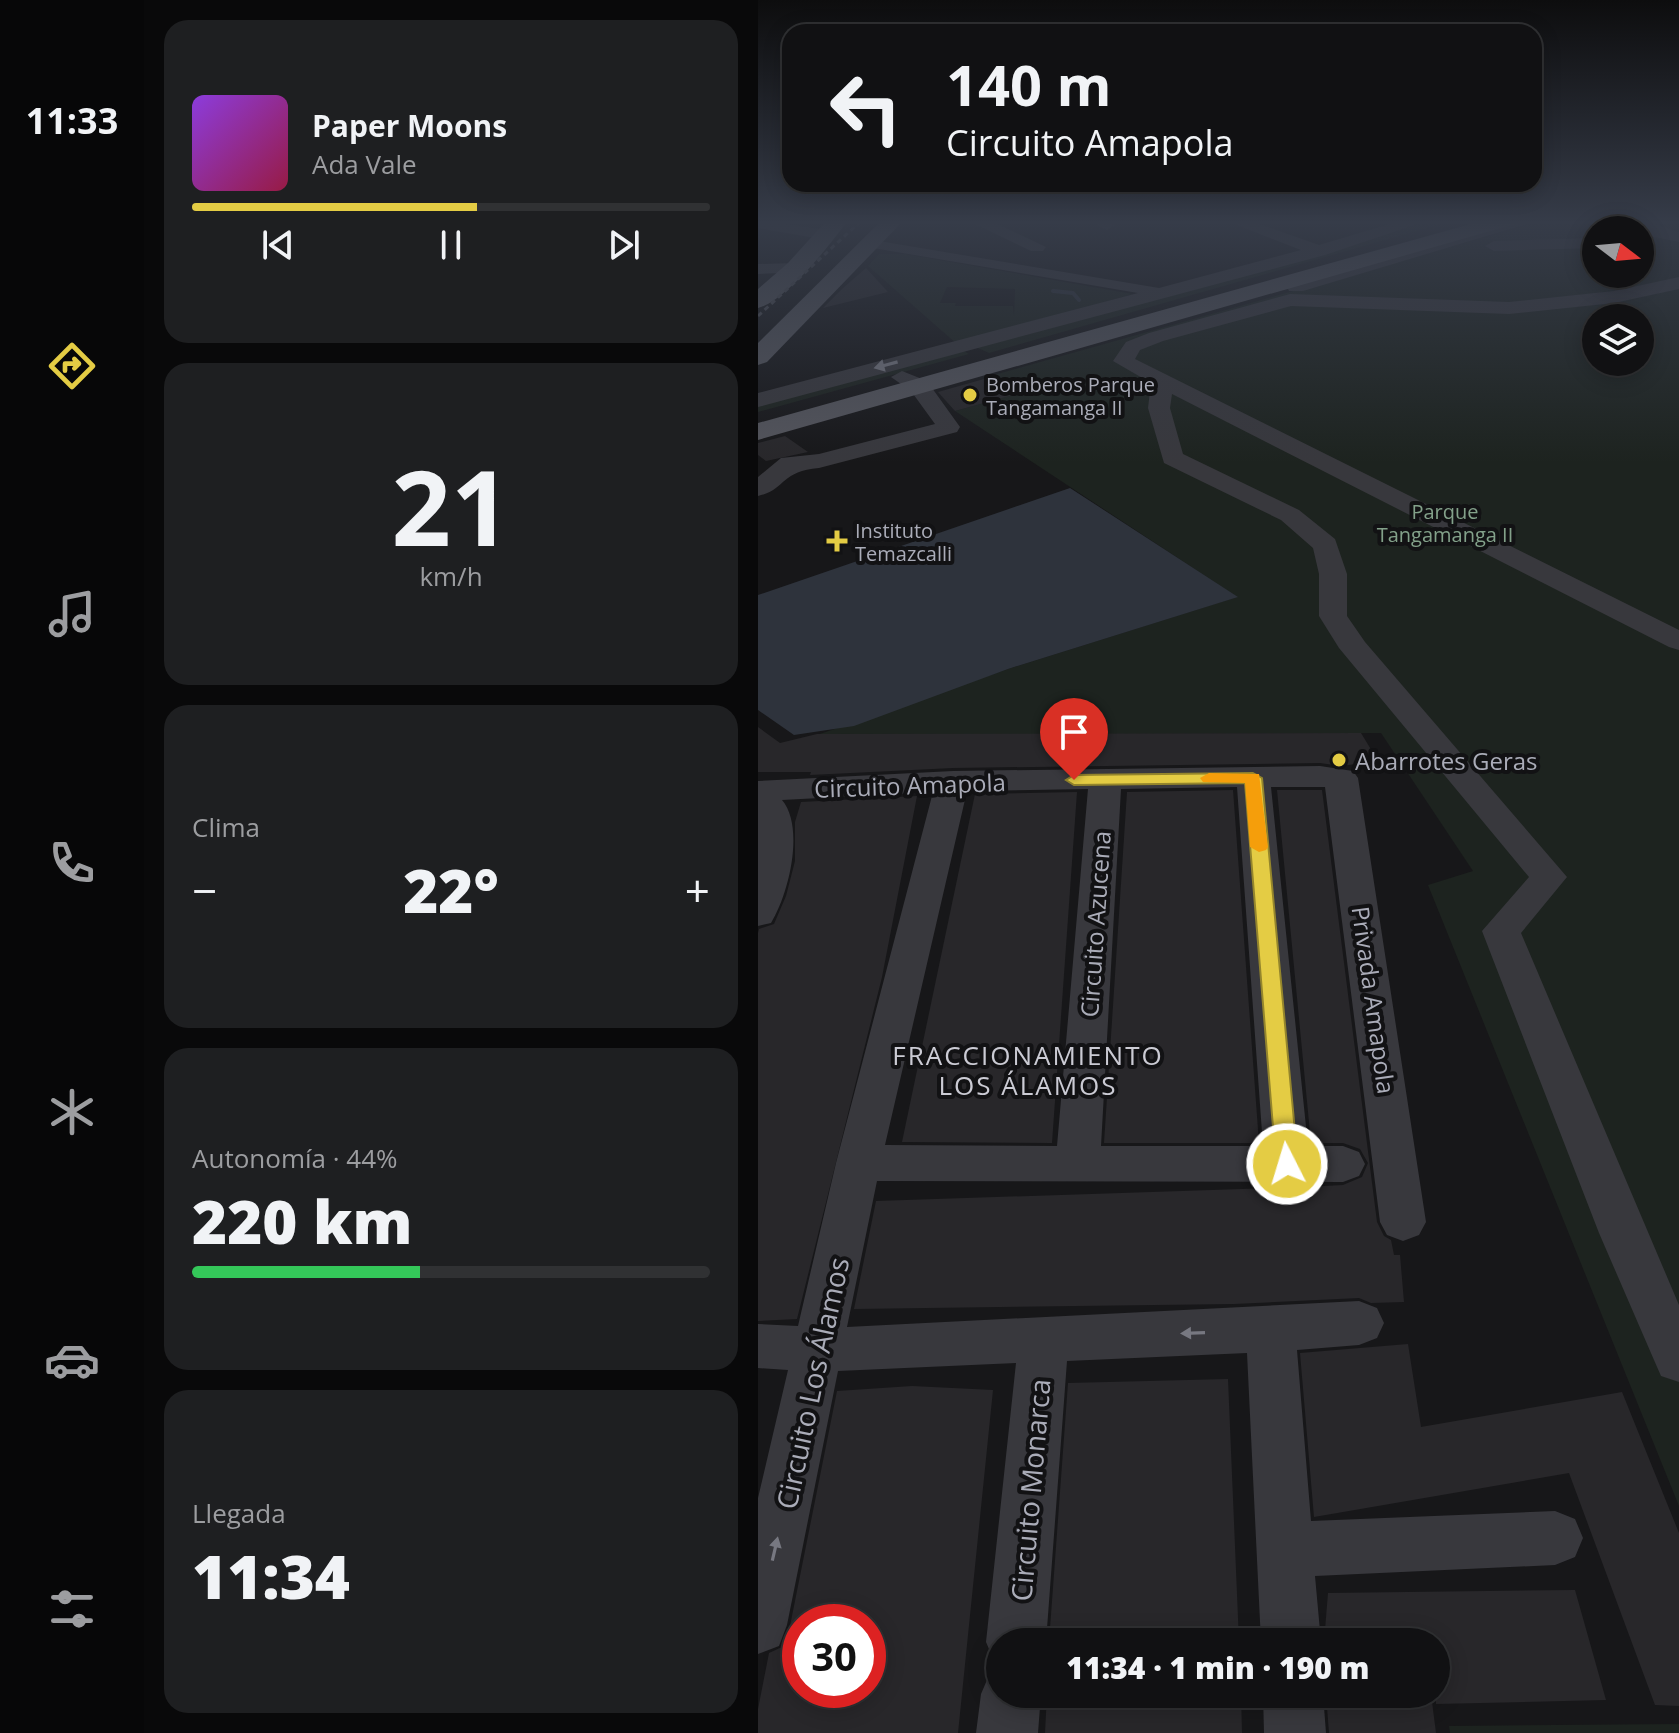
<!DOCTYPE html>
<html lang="es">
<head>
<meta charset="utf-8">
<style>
  :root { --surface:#111113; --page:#1e1f21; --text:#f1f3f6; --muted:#9c9da0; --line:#303133; --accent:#e4cc44 }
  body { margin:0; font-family:"Open Sans",sans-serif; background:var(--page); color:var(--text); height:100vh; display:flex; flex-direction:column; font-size:30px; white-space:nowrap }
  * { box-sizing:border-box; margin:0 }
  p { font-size:26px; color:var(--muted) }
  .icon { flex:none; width:44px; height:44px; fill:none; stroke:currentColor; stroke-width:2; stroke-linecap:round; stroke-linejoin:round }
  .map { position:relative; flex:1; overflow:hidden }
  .details { display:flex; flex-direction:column; gap:20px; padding:20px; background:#09090a; width:614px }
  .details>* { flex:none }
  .banner { position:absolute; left:24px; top:24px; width:760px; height:168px; border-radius:24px; box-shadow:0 4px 20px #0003,0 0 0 2px var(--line); background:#111113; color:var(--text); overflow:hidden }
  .needle { width:52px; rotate:106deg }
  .fabs { position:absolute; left:824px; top:216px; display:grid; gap:16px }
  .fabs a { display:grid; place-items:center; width:72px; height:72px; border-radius:50%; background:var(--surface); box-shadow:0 4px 20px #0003,0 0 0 2px var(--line); font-size:40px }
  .speed { position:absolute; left:24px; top:1604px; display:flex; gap:16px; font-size:40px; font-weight:700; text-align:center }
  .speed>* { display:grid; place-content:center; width:104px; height:104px; border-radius:50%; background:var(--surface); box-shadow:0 4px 20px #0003,0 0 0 2px var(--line); line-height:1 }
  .speed .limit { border:12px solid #d22; background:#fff; color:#111 }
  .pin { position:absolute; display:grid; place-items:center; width:68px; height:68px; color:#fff; margin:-82px -34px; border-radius:50% 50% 50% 0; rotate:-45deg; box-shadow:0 0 8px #0007 }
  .pin .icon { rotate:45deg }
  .me { position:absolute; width:88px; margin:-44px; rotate:355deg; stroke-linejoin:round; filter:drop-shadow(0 0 6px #0008) }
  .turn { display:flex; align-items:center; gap:28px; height:168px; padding:0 32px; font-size:36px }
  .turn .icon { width:104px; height:104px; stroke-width:2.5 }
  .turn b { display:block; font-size:56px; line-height:68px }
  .big { font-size:60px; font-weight:800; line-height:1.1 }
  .details .widget { flex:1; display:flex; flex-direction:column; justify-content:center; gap:12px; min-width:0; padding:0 28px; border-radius:24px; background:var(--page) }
  .details .dial { align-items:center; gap:0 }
  .dial b { font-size:104px; line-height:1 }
  .song { display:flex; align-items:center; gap:24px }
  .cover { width:96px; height:96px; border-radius:12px; background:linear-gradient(135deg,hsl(270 70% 55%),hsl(340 70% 35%)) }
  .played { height:8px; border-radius:4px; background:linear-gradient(90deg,var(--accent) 55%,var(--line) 55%) }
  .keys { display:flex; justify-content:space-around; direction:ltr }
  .heat { display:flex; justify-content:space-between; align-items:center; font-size:44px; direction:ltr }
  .charge { height:12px; border-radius:6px; background:linear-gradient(90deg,#34c759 44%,var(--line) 0) }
  .trip { position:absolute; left:228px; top:1628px; width:464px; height:80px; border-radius:40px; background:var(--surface); box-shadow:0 4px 20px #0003,0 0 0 2px var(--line); font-weight:800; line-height:80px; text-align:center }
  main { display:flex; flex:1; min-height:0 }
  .dock { display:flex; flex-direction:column; width:144px; justify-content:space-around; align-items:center; background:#070708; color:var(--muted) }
  .dock .icon { width:56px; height:56px }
  .dock .active { color:var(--accent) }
  .dock b { font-size:36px; color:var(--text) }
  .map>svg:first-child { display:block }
  .green { fill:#1d231f; fill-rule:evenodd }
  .water { fill:#2e333c }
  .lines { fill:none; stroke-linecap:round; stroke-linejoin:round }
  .stream { stroke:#2e333c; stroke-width:4 }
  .building { fill:#28272a; fill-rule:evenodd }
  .minor { fill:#38383d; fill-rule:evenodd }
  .major { fill:#54555c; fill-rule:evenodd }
  .rail { stroke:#4b4c52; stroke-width:3; stroke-dasharray:5 4; stroke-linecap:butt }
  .oneway { fill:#777881 }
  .route { fill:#e4cc44; stroke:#94852c; stroke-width:2 }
  .slow { fill:#f59e0b }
  .poi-dot { fill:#e4cc44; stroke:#121214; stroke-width:3 }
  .labels { text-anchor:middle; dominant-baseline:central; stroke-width:8; stroke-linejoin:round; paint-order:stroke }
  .far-poi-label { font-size:20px; fill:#aaacb8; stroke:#121214; text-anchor:start }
  .far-park-label { font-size:20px; fill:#83a18a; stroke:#121214 }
  .poi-label { font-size:24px; fill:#aaacb8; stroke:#121214; text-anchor:start }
  .street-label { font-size:24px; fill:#aaacb8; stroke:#121214 }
  .neighbourhood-label { font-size:26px; letter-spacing:2px; fill:#cbcbd4; stroke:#121214 }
  .near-street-label { font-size:28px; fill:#aaacb8; stroke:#121214 }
</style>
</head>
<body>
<main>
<nav class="dock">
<b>11:33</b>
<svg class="icon active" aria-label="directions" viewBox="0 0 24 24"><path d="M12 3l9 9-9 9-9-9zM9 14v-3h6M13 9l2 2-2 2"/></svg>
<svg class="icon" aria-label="music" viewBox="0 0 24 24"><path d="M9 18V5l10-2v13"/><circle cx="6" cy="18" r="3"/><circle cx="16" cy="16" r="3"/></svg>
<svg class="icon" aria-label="phone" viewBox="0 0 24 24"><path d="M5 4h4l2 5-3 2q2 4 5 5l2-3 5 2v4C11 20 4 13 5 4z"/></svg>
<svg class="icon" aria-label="climate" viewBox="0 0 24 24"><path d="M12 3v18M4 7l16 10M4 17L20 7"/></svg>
<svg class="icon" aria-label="car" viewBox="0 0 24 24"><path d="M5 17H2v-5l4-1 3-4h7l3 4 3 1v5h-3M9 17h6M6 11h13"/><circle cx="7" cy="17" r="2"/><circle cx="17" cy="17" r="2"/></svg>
<svg class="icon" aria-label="filters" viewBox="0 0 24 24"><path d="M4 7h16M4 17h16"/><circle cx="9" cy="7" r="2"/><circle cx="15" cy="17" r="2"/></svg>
</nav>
<section class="details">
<div class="widget">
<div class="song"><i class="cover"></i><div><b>Paper Moons</b><p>Ada Vale</p></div></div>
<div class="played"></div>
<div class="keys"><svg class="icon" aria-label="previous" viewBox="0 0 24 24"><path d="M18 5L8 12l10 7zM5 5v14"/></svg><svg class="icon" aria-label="pause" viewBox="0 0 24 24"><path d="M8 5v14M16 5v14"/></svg><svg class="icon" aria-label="next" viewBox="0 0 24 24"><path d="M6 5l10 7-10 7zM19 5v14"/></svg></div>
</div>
<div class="widget dial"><b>21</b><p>km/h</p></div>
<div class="widget"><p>Clima</p>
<div class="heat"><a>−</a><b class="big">22°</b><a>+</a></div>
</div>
<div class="widget"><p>Autonomía · 44%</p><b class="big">220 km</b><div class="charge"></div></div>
<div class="widget"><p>Llegada</p><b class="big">11:34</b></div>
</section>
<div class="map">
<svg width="921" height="1733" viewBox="0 0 921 1733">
  <rect width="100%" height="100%" fill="#171719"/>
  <!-- green -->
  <g class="green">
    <path d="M788,220H921V1506L670,885L715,871L623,733L59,735L250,669L479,597L197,411L254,395L225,378ZM838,230H882V274H838ZM838,318H882V362H838Z"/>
    <polygon points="670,221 683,224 231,353 213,345"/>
    <path d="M121,254H147L375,294L200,345L110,266ZM189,287L257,289L256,316L255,306H197L198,303H182Z"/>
    <polygon points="197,346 211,354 0,412 0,399"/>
    <polygon points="921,1724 921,1733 692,1733 691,1726"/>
  </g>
  <!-- water -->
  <polygon class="water" points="312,488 480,597 250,669 96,726 36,735 0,710 0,595"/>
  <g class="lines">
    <!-- stream -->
    <polyline class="stream" points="295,291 315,293 321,300"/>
  </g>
  <!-- building -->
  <g class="building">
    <polygon points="108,268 130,292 65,308 84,289"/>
    <polygon points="226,379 255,395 197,411 180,392"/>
    <polygon points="27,436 50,452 8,461 0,455 0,443"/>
    <polygon points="0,727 22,743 59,734 603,733 620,761 583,766 562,763 195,768 52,775 53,772 0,772"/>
    <polygon points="475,790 501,1143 346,1143 369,792"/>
    <polygon points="519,790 564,790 619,1222 626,1236 633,1240 636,1255 642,1255 646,1302 613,1303 601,1298 476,1304 96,1309 118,1201 547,1187 585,1185 604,1177 610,1163 602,1149 585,1143 553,1143"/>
    <polygon points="319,792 294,1143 144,1142 217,794"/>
    <polygon points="159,796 124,977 39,1319 0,1321 0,933 1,929 16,924 28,896 37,861 37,822 43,802"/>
    <polygon points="650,1344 663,1427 864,1392 921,1533 921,1706 897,1705 811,1473 556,1517 542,1353"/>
    <polygon points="470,1379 481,1642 291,1642 310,1383"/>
    <path d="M154,1386L235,1390L200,1733H0V1709L11,1653L24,1647L32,1626L79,1391ZM42,1622H110V1690H42Z"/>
    <polygon points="817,1590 848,1700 678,1704 678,1642 566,1642 570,1593"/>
    <polygon points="289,1694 483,1694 484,1733 287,1733"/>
    <polygon points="568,1694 673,1694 678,1733 571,1733"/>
  </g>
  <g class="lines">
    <!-- minor -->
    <g class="minor">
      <polygon points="0,220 69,230 78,235 69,240 0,228"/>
      <polygon points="209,220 231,220 288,247 285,251 273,251"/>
      <polygon points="328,220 351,220 357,225 349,230"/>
      <polygon points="466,220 490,220 561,245 645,220 671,220 567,255 0,407 0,393 380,293 115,248 106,243 109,239 401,288 543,250"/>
      <polygon points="755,220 782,220 545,291 531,291 529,287 531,283"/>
      <polygon points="862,220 884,220 921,232 921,242 887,235"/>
      <polygon points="838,238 838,248 736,251 727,246 736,241"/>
      <polygon points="38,263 44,264 44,272 0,274 0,264"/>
      <polygon points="921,277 921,289 856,303 751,314 533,306 405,341 382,350 377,359 921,630 921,650 911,647 414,394 412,408 425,454 541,510 577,539 589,574 589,616 607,642 809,877 763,933 921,1305 921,1382 903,1376 896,1360 841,1233 724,931 771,877 581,648 561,616 561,574 555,548 523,520 406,463 390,408 393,383 355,361 368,342 391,333 532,294 751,302 856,291"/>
      <path d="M144,371L169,381L202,427L199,432L61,468C22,471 28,490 0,496V477L23,458L61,454L177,424L153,391L133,377Z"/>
      <path d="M562,766L595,771L600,778L668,1222L661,1235L645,1241L629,1235L622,1222L567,787H513L550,1146H585L601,1152L607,1164L601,1176L585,1182L119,1181L89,1327L601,1301L619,1308L626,1323L619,1338L601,1345L539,1350L553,1521L797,1511L817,1519L825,1538L817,1557L797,1565L557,1576L563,1642H503L489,1353L309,1361L288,1642H242V1665L237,1663L228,1642L258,1363L80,1371L29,1625L21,1646L0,1654V1498L30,1370L0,1368V1324L40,1326L78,1163L175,792L24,800C47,827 31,894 13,923L0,926V781L195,771ZM479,787L505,1146H343L363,789ZM330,789L299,1146L127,1145L209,791Z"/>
      <polygon points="242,1668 242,1694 283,1694 280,1733 218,1733 223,1694 232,1673"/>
      <polygon points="505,1694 565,1694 568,1733 506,1733"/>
    </g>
    <!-- major -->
    <g class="major">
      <path d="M69,220H90C73,244 28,301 0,308V289L30,263Z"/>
      <polygon points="124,220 146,220 9,362 0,365 0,343"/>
      <polygon points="727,220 760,220 757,224 0,440 0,423"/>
    </g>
    <!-- rail -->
    <polyline class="rail" points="0,316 104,220"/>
  </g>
  <!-- one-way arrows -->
  <defs><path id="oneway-solid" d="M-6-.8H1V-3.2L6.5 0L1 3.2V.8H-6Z" transform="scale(2)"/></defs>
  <g class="oneway">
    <use href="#oneway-solid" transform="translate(128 365) rotate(165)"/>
    <use href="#oneway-solid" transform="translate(435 1333) rotate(178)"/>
    <use href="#oneway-solid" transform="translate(17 1549) rotate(-77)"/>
  </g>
  <!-- sky -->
  <linearGradient id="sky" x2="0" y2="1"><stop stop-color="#0d0d0e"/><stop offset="0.48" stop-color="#363c49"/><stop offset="1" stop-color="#363c49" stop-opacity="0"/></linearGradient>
  <rect width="921" height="463" fill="url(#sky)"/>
  <!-- route -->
  <polygon class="route" points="495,773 504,778 540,1164 537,1171 521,1171 518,1164 487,783 316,785 308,780 316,775"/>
  <!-- slow -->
  <polygon class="slow" points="451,773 501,774 510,847 508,850 501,852 492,847 487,783 445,782 442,778"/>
  <!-- markers -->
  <g class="poi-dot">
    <circle cx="212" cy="395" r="8"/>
    <path d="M75 529h8v8h8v8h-8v8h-8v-8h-8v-8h8z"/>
    <circle cx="581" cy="760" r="8"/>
  </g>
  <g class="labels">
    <!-- far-poi labels -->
    <g class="far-poi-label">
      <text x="228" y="384">Bomberos Parque<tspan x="228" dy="23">Tangamanga II</tspan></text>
      <text x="97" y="530">Instituto<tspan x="97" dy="23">Temazcalli</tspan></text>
    </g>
    <!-- far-park labels -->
    <g class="far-park-label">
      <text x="687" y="511">Parque<tspan x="687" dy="23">Tangamanga II</tspan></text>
    </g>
    <!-- poi labels -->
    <g class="poi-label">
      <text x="597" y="760">Abarrotes Geras</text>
    </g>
    <!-- street labels -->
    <g class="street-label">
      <text transform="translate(152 785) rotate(-2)">Circuito Amapola</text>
      <text transform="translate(337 924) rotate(-86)">Circuito Azucena</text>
      <text transform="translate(616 1000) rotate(82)">Privada Amapola</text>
    </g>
    <!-- neighbourhood labels -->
    <g class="neighbourhood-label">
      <text x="270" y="1055">FRACCIONAMIENTO<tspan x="270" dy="30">LOS ÁLAMOS</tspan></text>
    </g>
    <!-- near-street labels -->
    <g class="near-street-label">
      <text transform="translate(54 1383) rotate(-78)">Circuito Los Álamos</text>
      <text transform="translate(272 1490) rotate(-85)">Circuito Monarca</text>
    </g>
  </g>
</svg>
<div class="fabs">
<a><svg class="needle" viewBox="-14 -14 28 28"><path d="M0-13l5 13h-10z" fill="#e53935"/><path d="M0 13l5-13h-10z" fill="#9c9da0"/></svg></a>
<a><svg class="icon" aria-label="layers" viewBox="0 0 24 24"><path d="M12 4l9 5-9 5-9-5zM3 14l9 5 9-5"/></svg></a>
</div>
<div class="speed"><div class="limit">30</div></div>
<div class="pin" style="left:316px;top:780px;background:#d93025"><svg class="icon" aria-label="arrive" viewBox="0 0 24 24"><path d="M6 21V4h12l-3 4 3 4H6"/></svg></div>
<svg class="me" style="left:529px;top:1164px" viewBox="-20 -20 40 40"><circle r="17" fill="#e4cc44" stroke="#fff" stroke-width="3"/><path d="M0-11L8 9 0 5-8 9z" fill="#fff"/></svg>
<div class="trip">11:34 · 1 min · 190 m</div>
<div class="banner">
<div class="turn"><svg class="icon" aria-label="left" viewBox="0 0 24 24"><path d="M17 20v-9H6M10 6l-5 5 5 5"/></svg><div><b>140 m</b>Circuito Amapola</div></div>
</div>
</div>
</main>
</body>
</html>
